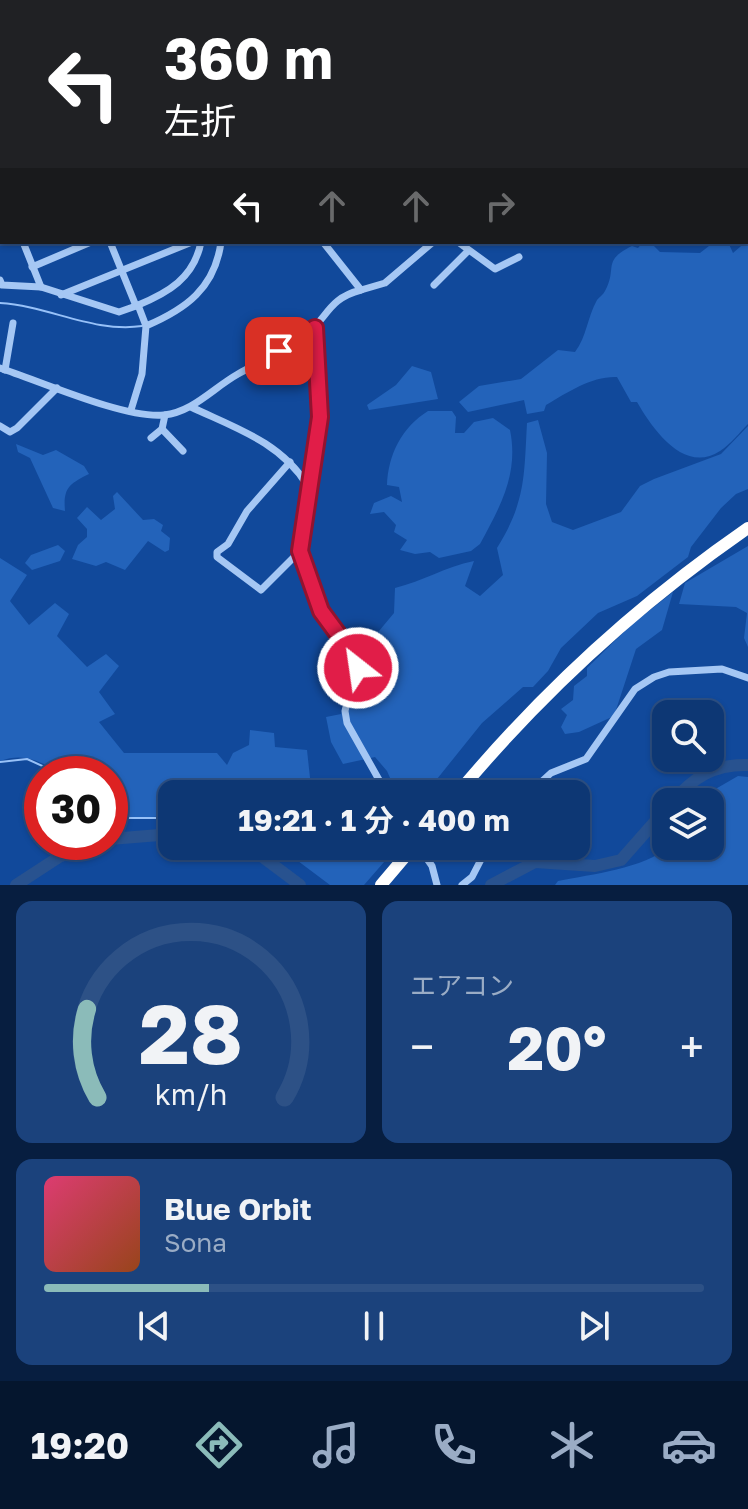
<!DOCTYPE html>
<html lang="ja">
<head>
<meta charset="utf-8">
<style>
  :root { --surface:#0d3774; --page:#1b427c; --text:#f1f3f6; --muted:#9aacc5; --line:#2d5186; --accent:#8bbbb9 }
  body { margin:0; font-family:"Golos Text","Noto Sans JP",sans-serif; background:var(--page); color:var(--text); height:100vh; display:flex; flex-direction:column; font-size:30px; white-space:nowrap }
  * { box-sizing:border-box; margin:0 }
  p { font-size:26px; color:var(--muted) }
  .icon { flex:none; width:44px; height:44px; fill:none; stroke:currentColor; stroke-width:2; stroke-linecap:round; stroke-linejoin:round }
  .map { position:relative; height:885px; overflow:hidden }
  .details { display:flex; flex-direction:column; gap:16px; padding:16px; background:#071e40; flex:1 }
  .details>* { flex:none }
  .banner { position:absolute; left:0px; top:0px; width:748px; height:244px; box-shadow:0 2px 6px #0004,0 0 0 2px var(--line); background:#202124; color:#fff; overflow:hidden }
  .buttons { position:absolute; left:652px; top:700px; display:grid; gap:16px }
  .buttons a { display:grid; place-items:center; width:72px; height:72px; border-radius:16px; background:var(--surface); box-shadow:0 2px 6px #0004,0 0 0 2px var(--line); font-size:40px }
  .speed { position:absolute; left:24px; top:756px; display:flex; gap:16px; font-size:40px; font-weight:700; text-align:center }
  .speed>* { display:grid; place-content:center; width:104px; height:104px; border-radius:50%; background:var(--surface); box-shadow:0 2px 6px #0004,0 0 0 2px var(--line); line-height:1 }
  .speed .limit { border:12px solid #d22; background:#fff; color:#111 }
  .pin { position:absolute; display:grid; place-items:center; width:68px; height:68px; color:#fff; margin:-34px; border-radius:16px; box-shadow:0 4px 12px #0006 }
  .me { position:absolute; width:88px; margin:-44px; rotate:330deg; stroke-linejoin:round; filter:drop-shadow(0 0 6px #0008) }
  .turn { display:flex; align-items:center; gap:28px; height:168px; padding:0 32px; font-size:36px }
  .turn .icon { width:104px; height:104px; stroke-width:2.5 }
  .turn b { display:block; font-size:56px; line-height:68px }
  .lanes { display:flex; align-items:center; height:76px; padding:0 32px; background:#0003; justify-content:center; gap:40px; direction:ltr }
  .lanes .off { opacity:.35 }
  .big { font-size:60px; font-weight:700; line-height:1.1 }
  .details .tile { flex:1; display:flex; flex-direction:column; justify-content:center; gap:12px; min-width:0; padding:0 28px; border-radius:16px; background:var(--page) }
  .details .dial { align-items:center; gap:0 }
  .dial svg { height:208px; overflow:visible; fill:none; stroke:var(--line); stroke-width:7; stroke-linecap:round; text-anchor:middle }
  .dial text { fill:var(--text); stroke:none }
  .song { display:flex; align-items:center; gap:24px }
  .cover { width:96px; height:96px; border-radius:12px; background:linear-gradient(135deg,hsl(340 70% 55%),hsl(20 70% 35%)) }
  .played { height:8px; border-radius:4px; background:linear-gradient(90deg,var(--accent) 25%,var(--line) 25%) }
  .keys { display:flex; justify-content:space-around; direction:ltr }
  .heat { display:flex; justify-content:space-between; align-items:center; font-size:44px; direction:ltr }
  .details .tiles { flex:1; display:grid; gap:16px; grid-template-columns:1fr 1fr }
  .tile:last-child { grid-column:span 2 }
  .trip { position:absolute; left:158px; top:780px; width:432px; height:80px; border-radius:16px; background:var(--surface); box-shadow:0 2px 6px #0004,0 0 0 2px var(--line); font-weight:700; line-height:80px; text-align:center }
  .menu { display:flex; height:128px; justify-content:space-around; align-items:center; background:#05162e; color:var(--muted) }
  .menu .icon { width:56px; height:56px }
  .menu .current { color:var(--accent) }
  .menu b { font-size:36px; color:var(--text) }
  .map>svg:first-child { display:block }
  .green { fill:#2363ba }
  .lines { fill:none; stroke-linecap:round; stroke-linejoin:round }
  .stream { stroke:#97c1f8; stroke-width:2 }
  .river { stroke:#28528f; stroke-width:12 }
  .minor { stroke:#a5c7f4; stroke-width:7 }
  .secondary { stroke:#d5e5fd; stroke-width:9 }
  .motorway { stroke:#fff; stroke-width:12 }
  .route-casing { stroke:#92132f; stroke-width:20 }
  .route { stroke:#e11d48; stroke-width:14 }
</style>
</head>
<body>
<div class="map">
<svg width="748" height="885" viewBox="0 0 748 885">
  <rect width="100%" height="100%" fill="#11499b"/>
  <!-- green -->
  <g class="green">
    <path d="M748,240V424C739,433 731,444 720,451C684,475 652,428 637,402H631L617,377C592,376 568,392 546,405L544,411L527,414L524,400L468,412L459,402L479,386L521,379L558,350L575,352C587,336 587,318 597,300C599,297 603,295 605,291C618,268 601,261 632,246L638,248L643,242H650L660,252L700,253L714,242H728L733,253Z"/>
    <polygon points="412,366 431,372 438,399 369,410 367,405 396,385"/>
    <path d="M428,411H452L456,417L455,433H464L474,422L493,418L510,430C519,474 500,507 480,544L471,551L439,558L430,552L415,554L400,550L407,540L394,532L396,525L384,512L370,514L374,503L391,496L402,502L399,487L387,485C388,455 402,427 428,411Z"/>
    <path d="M538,420L547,453L546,504L552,522L573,530L621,512L640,486L654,479L721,454L748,426V489L736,494L721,508L691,547L688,557L637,596L598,613L561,648L548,671L533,687H523L482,723L425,794H397L387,771L375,757L343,764L331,742L326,717L341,714L374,637L394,613L395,588C423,581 445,567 474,561L465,586L480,596L503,575L497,548C526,501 524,476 527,423Z"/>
    <path d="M16,444L43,455L56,450L84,466L89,474C69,484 63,488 65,511L53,508L30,458L18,452Z"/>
    <polygon points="117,492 143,520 154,519 163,525 161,531 170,538 169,550 165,552 148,541 125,570 106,562 96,566 72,559 78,545 87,537 87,529 77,518 87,507 101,520 115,509 113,496"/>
    <polygon points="58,545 65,551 60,561 32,570 25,563 31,555"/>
    <polygon points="748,546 748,647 744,638 747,613 736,607 679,604 685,583"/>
    <path d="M0,558L27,575L10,601L29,625L55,603L69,614L57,636L87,667L106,654L119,666L99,692L115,714L99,722L124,753H217L227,765L233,753L249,745L250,730L274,733L275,747L307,750L311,787L316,794H172V816L132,818L110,814V774C98,774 76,778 65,774C42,764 27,751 0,761Z"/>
    <polygon points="673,592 662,630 636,649 614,716 579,732 565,734 561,727 567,715 561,709 573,700 574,686 587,676 587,668 631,625"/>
    <path d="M738,776L748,777V885H555L558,881C592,874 643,869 670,846H710V802H693Z"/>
    <polygon points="278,846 375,846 382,853 388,846 398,846 364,885 330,885"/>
  </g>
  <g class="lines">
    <!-- stream -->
    <g class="stream">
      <path d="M0,303C49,306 93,333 142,326"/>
      <polyline points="0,762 27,759 60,774"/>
      <polyline points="110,818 172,818"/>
    </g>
    <!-- river -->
    <g class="river">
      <path d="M672,802C694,777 714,764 748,765"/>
      <polyline points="110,839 172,834"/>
      <polyline points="248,846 300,885"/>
      <polyline points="16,885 59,857 96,842"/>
      <polyline points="491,885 535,862 595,866 621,860 666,809"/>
    </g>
    <!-- minor -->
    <g class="minor">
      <polyline points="237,0 237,2"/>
      <polyline points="455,0 457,2"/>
      <polyline points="65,2 66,0"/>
      <polyline points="177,2 178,0"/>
      <polyline points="607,2 609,0"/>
      <polyline points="0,70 2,71"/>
      <polyline points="0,95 2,93"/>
      <polyline points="746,176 748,177"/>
      <polyline points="0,239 2,239"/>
      <polyline points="23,242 41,287"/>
      <path d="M110,242L136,306C168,293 194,278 201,242"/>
      <polyline points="458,242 495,269 519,257"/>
      <polyline points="32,267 91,242"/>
      <polyline points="0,280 2,285 41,287 119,312 136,306"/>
      <polyline points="434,285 468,251"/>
      <polyline points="361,290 385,283 433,242"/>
      <polyline points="61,295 192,242"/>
      <polyline points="138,305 146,326"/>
      <polyline points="315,328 320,417 300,551 321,611 357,660 345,711 347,723 387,794"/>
      <path d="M0,368C40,381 125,419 164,415C193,412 213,388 238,374C259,362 283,353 302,338C328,320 326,299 361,290L323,242"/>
      <polyline points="5,370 13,323"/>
      <path d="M191,407C233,427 281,442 307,485"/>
      <path d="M131,410L142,374L146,326C186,309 215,288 221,242"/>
      <polyline points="0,426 10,432 17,428 57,388"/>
      <polyline points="162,429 183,451"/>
      <polyline points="151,438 162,429 165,415"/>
      <polyline points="290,462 247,511 228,544 217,552 217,557 261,590 300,551"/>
      <polyline points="528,794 551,773 586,759 635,689 654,677 669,672 722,669 748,678"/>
      <polyline points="425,856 432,866 437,885"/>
      <polyline points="462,885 472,877 488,846"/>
    </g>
    <!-- secondary -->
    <g class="secondary">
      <polyline points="21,2 29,0"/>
      <polyline points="0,8 2,7"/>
    </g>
    <!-- motorway -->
    <g class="motorway">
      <path d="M457,794C543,691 638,604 748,528"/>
      <polyline points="381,885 414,846"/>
    </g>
  </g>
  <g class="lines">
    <defs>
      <polyline id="route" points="279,351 315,328 320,417 300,551 321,611 357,660 358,668"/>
    </defs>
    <!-- route casing -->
    <use href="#route" class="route-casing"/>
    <!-- route -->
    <use href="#route" class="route"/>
  </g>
</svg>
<div class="buttons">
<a><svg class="icon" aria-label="search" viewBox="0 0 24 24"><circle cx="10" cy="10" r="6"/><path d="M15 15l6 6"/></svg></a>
<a><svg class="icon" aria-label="layers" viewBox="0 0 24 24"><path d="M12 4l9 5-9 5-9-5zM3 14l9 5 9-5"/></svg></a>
</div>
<div class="speed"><div class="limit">30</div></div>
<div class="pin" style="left:279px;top:351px;background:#d93025"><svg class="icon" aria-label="arrive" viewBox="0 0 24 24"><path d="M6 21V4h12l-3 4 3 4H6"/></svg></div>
<svg class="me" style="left:358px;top:668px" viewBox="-20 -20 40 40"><circle r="17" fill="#e11d48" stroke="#fff" stroke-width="3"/><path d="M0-11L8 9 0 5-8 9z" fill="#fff"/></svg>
<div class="trip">19:21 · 1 分 · 400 m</div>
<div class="banner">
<div class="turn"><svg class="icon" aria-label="left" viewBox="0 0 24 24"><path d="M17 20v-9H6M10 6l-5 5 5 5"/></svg><div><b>360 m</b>左折</div></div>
<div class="lanes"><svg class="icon" aria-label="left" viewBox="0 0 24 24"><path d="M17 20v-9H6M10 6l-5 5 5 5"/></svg><svg class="icon off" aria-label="ahead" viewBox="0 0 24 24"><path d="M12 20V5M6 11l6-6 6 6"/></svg><svg class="icon off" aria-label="ahead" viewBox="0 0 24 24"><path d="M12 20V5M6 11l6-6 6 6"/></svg><svg class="icon off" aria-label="right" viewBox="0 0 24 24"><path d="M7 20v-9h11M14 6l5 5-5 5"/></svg></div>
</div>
</div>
<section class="details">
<div class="tiles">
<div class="tile dial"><svg viewBox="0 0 100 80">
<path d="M14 69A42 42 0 1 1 86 69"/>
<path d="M14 69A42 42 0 0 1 10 35" stroke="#8bbbb9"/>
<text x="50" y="56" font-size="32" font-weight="700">28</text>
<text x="50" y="72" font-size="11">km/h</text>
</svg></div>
<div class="tile"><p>エアコン</p>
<div class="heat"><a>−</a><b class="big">20°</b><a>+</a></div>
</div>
<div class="tile">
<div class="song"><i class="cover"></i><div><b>Blue Orbit</b><p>Sona</p></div></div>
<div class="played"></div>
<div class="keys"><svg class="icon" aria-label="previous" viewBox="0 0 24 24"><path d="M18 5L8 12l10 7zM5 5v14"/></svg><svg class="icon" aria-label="pause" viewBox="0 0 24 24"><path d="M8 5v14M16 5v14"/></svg><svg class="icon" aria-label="next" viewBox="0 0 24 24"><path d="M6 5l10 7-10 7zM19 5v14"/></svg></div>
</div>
</div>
</section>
<nav class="menu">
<b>19:20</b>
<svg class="icon current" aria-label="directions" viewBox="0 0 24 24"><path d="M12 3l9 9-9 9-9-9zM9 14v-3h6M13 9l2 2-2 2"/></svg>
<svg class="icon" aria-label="music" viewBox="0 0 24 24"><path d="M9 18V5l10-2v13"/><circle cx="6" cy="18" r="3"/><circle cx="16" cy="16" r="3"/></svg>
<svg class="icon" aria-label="phone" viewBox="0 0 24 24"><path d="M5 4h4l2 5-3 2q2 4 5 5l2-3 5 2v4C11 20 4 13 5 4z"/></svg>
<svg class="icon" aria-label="climate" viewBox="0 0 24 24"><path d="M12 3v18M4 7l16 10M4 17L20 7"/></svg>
<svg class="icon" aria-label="car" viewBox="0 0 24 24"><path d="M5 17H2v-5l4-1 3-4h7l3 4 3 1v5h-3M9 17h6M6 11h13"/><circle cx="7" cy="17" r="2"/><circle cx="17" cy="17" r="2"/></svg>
</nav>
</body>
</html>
